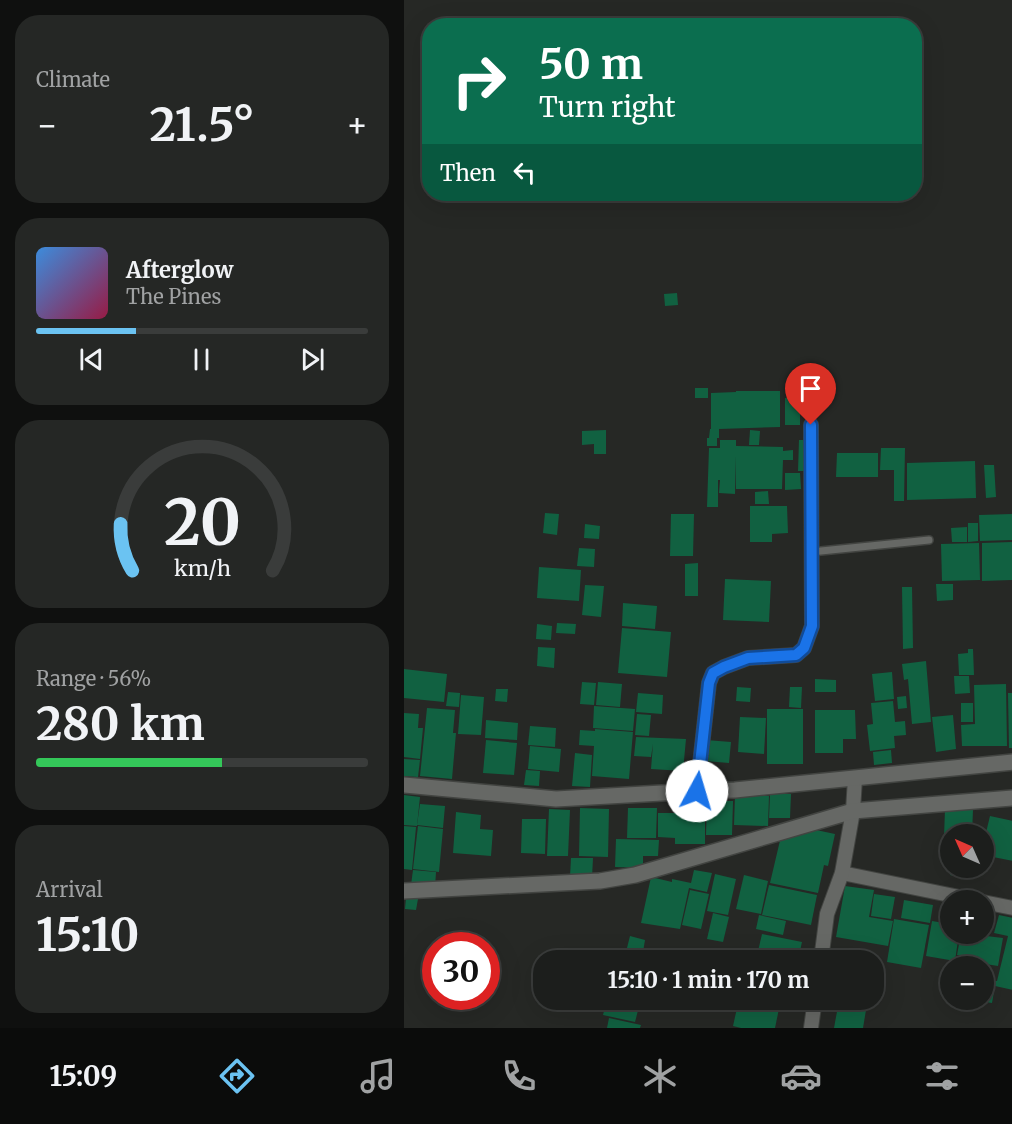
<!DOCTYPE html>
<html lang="en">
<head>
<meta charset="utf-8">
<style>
  :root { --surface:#1c1e1c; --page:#252725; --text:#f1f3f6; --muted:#a0a2a3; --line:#3a3c3b; --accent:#6bc3f2 }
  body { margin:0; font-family:Merriweather,serif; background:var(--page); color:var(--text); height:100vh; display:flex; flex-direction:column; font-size:22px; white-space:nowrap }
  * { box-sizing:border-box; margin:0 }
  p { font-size:20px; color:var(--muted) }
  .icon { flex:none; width:33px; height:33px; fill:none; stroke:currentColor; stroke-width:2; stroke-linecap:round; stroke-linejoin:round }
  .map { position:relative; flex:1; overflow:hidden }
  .side { display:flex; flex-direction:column; gap:15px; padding:15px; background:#0f100f; width:404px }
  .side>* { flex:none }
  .guide { position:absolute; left:18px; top:18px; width:500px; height:183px; border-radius:24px; box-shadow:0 6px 24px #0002,0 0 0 2px var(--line); background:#0b6e4f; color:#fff; overflow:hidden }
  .needle { width:39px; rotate:315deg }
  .controls { position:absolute; left:536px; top:824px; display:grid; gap:12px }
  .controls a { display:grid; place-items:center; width:54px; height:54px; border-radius:50%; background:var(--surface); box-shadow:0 6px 24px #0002,0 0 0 2px var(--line); font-size:30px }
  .speed { position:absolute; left:18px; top:932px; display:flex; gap:12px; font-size:30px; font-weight:700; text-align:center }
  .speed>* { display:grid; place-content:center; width:78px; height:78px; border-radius:50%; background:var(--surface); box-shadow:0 6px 24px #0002,0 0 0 2px var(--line); line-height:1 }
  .speed .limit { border:9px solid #d22; background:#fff; color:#111 }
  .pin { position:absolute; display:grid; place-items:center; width:51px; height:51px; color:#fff; margin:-62px -26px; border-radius:50% 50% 50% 0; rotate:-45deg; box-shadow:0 0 6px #0007 }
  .pin .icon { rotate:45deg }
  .me { position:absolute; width:66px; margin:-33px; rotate:6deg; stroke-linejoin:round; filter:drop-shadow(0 0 4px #0008) }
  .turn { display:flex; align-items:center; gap:21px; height:126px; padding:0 18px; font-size:27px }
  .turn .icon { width:78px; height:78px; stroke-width:2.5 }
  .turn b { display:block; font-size:42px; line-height:51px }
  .then { display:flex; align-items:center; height:57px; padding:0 18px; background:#0003; gap:12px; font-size:22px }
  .big { font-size:45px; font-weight:700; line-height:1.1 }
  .side .widget { flex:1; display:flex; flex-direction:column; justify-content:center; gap:9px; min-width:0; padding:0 21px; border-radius:24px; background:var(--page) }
  .side .dial { align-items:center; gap:0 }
  .dial svg { height:156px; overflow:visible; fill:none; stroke:var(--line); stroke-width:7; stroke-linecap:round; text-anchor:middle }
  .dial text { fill:var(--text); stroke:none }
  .song { display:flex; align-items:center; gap:18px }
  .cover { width:72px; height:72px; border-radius:9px; background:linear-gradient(135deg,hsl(210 70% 55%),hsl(340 70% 35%)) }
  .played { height:6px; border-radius:3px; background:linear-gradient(90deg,var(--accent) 30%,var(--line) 30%) }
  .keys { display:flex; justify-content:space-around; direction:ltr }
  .heat { display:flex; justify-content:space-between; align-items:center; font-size:33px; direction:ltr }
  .charge { height:9px; border-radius:4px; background:linear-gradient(90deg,#34c759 56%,var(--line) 0) }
  .trip { position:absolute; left:129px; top:950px; width:351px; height:60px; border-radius:24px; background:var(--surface); box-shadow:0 6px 24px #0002,0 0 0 2px var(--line); font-weight:700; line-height:60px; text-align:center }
  .tabs { display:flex; height:96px; justify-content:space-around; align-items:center; background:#0b0c0b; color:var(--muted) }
  .tabs .icon { width:42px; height:42px }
  .tabs .current { color:var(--accent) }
  .tabs b { font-size:27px; color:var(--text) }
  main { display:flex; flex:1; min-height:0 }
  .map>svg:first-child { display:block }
  .building { fill:#116141 }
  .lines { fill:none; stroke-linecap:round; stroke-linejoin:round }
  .service-casing { stroke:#424441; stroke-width:10 }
  .minor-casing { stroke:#424441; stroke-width:16 }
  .tertiary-casing { stroke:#424441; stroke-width:18 }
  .secondary-casing { stroke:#424441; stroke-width:18 }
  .service { stroke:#666865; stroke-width:7 }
  .minor { stroke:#666865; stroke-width:14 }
  .tertiary { stroke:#666865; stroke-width:15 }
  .secondary { stroke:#666865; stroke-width:15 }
  .route-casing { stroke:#114b97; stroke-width:15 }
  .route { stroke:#1a73e8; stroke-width:10 }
</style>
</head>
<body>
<main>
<section class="side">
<div class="widget"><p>Climate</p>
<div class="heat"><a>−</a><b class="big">21.5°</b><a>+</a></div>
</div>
<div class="widget">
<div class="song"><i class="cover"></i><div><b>Afterglow</b><p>The Pines</p></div></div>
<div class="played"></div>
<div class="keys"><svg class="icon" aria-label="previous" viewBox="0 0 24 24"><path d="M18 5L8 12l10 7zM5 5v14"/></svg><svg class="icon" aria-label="pause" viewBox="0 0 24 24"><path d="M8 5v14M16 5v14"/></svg><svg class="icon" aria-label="next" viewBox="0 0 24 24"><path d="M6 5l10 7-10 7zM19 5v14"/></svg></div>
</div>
<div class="widget dial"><svg viewBox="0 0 100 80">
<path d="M14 69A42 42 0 1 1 86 69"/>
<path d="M14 69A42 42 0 0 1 8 45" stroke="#6bc3f2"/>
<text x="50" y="56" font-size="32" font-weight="700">20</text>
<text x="50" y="72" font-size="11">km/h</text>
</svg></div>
<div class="widget"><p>Range · 56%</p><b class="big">280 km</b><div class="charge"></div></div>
<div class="widget"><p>Arrival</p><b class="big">15:10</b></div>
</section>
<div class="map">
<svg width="609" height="1028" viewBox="0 0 609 1028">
  <rect width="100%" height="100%" fill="#262825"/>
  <!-- building -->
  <g class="building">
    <polygon points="273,293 274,305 261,306 260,294"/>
    <polygon points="412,386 413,402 399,402 398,387"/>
    <rect x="291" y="388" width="13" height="10"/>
    <polygon points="332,391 376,391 376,427 315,429 315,438 313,438 313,446 303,446 303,438 305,438 306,429 307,429 307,393 332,392"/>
    <rect x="381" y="398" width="15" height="27"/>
    <polygon points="202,430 202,454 190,454 190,444 178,445 178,431"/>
    <polygon points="346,430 356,431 355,445 345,445"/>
    <polygon points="316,440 332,440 332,446 379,447 379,451 389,450 389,460 379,460 378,489 332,489 332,456 331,494 315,493 316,480 314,480 314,507 303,507 305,448 316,448"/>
    <polygon points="395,440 400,440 400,471 394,471"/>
    <polygon points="477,448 501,448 500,501 490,501 490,470 476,470"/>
    <polygon points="433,453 474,453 474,477 432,477"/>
    <polygon points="571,461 572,498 503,500 503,463"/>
    <polygon points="580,465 590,465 592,497 582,498"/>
    <polygon points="381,473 396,473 397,489 381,490"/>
    <polygon points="364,491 365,504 351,504 351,492"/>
    <polygon points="346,506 383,506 384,533 368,534 368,542 346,542"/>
    <polygon points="141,513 155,514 153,535 139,533"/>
    <polygon points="267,514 290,514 289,556 266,556"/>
    <polygon points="609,514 609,540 576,541 575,515"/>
    <polygon points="564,523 574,523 574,541 564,542"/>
    <polygon points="181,524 196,526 195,539 180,538"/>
    <polygon points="563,527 563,542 548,542 547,528"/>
    <polygon points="609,542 609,580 578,581 578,543"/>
    <polygon points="575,543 576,580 538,581 537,544"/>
    <polygon points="175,548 191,549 190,567 173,566"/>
    <polygon points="294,563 294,596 281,596 281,564"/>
    <polygon points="135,567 177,570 175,601 133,598"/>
    <polygon points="321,579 367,581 365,622 319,620"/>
    <polygon points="532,584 549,584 549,600 533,601"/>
    <polygon points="181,585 200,586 197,617 178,615"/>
    <polygon points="498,587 508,587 509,648 499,649"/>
    <polygon points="219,603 253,606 251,629 218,626"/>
    <polygon points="153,623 172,624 171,634 152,633"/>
    <polygon points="133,624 148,626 147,640 132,639"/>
    <polygon points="218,628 267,632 263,677 214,673"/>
    <polygon points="134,647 151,648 150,668 133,666"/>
    <polygon points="564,649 569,649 570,675 555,675 554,654 564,653"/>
    <polygon points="522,661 527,722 508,724 504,679 500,680 498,664"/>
    <polygon points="0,669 43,674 40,702 0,698"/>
    <polygon points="488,672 490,699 471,701 468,674"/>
    <polygon points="550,676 565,676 566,693 551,694"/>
    <polygon points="411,679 432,680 432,692 411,692"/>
    <polygon points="178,682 192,683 190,705 176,704"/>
    <polygon points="194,682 218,684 216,707 192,705"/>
    <polygon points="602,684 603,746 558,746 557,725 571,724 570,685"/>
    <polygon points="333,687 347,688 346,702 332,701"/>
    <polygon points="386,687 398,687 397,708 385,707"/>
    <polygon points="92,689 104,689 103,702 91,701"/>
    <polygon points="44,692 56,693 55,707 42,706"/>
    <polygon points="234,693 259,695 258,714 232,712"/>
    <polygon points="604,693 609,693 609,748 605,748"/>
    <polygon points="57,695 80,697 77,735 54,734"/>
    <polygon points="502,696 503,708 494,709 493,697"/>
    <polygon points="489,701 491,722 501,721 502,735 490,736 491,748 466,751 463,725 469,724 467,703"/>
    <rect x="557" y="703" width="12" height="19"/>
    <polygon points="190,706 231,709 229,731 189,728"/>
    <polygon points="23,708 51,710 49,733 52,733 48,779 16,776"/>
    <rect x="363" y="709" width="36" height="55"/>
    <polygon points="411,710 451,710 452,739 439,739 439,753 411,753"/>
    <polygon points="0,713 15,714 14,728 19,728 16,759 0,757"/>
    <polygon points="233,714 247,715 245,736 231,735"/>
    <polygon points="549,715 552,749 532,752 528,717"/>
    <polygon points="336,717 362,718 360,754 334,752"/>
    <polygon points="82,720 114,723 113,740 81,738"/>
    <polygon points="126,726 152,728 151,747 124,745"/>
    <polygon points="191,729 229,732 225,779 188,776 190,746 175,745 176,730 191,731"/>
    <polygon points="232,737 282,739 279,771 247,769 249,744 247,757 230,756"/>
    <polygon points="82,740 113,743 110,775 79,773"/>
    <polygon points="302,740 327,742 325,763 301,761"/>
    <polygon points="126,746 157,749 155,772 124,769"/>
    <polygon points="487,750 488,763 470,765 469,752"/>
    <polygon points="171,753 188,755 186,787 168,786"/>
    <polygon points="0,759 16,760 14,777 0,776"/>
    <polygon points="122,770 136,771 135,786 120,785"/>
    <polygon points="366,794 387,794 386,818 365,818"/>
    <polygon points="0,795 16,797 13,826 0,825"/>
    <polygon points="331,795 365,796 364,826 330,825"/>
    <polygon points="276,797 301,798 301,844 271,844 271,838 254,837 254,813 272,813 272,809 276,809"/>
    <polygon points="303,801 329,801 328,835 302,835"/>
    <polygon points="16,804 41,806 39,828 13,825"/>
    <polygon points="176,808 205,809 204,857 175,856"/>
    <polygon points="224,808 253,808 252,838 223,838"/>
    <polygon points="145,809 166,810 164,856 143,856"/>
    <polygon points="541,809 569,810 568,834 546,834 546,838 540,837"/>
    <polygon points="52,812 77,815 76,829 89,830 87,856 49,853"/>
    <polygon points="586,816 609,821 609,861 579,855 579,845"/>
    <polygon points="118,819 142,819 141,854 117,853"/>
    <polygon points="0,826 12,827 8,870 0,869"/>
    <polygon points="14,826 39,829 35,872 9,869"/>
    <polygon points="398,827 431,834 424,866 420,865 414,893 366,883 378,832 396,836"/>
    <polygon points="212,839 255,840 254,856 239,856 239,868 211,867"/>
    <polygon points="167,858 189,858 188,878 166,877"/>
    <polygon points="548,867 567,867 564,879 546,875"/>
    <polygon points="9,870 32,872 31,888 7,885"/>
    <polygon points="290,870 308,873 303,892 285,888 276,929 237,923 247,877 268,882 268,879 287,883"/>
    <polygon points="311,874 332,879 324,915 303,911"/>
    <polygon points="340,875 364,881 357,914 332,909"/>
    <polygon points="365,885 413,895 407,925 358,915"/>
    <polygon points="441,886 470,890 465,917 489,921 484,946 432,937"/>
    <polygon points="286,890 305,894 297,929 278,925"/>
    <polygon points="470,894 491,897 487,919 467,916"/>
    <polygon points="2,898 14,899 12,910 1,909"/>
    <polygon points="500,900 529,905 526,923 497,918"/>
    <polygon points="309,913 325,917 319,942 303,939"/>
    <polygon points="355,915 382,921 379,935 352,929"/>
    <polygon points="595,915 609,918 609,990 591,986 588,1003 570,1000 570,999 579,999 579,979 593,981 604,936 590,933"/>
    <polygon points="490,919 525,925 517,968 483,962"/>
    <polygon points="528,921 546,924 546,933 555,933 551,961 522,956"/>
    <polygon points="557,933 599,938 594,966 569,962 570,958 553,955"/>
    <polygon points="358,934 398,942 394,960 352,960"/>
    <polygon points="226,936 241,940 239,952 223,948"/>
    <polygon points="221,949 249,955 247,960 218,960"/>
    <polygon points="203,999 237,999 231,1022 199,1015"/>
    <polygon points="335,999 377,999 371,1028 337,1028 329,1026"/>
    <polygon points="420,999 442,999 440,1005 420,1002"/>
    <polygon points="434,1006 462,1010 459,1028 430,1028"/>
    <polygon points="205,1018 237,1025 236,1028 203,1028"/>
  </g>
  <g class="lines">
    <defs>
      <polyline id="service" points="407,552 525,540"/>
      <g id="minor">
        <polyline points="293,791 305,683 309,673 320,667 344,658 392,655 400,648 408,626 407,425"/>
        <polyline points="438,873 570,900"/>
        <polyline points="579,902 609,908"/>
        <polyline points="417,960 423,914 438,873 449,811 451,778"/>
        <polyline points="407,1028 411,999"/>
      </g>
      <polyline id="tertiary" points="0,891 196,881 231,875 449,811 609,798"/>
      <polyline id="secondary" points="0,785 152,799 293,791 331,790 609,762"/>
    </defs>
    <!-- service casing -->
    <use href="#service" class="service-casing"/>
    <!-- minor casing -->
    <use href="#minor" class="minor-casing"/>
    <!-- tertiary casing -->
    <use href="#tertiary" class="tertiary-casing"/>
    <!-- secondary casing -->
    <use href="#secondary" class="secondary-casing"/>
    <!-- service -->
    <use href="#service" class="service"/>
    <!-- minor -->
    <use href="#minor" class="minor"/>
    <!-- tertiary -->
    <use href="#tertiary" class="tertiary"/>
    <!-- secondary -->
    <use href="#secondary" class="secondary"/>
  </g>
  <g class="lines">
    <defs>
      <polyline id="route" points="293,791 305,683 309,673 320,667 344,658 392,655 400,648 408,626 407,425"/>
    </defs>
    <!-- route casing -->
    <use href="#route" class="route-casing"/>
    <!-- route -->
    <use href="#route" class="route"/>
  </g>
</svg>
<div class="controls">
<a><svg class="needle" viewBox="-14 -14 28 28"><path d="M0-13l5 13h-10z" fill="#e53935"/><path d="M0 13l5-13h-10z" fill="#a0a2a3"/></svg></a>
<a>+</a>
<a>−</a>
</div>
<div class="speed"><div class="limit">30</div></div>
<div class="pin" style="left:407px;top:425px;background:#d93025"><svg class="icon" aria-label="arrive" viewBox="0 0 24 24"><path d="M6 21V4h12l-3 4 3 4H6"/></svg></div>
<svg class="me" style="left:293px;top:791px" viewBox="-20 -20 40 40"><circle r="19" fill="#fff"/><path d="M0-13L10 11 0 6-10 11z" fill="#1a73e8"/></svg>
<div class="trip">15:10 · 1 min · 170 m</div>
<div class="guide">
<div class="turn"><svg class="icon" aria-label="right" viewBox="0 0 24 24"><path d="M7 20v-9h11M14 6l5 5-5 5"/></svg><div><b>50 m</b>Turn right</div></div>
<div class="then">Then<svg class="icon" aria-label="left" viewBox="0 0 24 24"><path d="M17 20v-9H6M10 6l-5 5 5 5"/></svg></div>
</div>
</div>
</main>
<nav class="tabs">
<b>15:09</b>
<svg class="icon current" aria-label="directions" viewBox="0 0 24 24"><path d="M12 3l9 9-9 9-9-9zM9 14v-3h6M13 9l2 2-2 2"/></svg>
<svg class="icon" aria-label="music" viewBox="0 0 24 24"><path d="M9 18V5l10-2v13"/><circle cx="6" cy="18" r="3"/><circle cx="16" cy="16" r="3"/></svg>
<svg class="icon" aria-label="phone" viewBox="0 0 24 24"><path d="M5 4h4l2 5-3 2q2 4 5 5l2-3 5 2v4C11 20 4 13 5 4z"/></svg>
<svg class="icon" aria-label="climate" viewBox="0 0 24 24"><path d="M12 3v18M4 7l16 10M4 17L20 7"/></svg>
<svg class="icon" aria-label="car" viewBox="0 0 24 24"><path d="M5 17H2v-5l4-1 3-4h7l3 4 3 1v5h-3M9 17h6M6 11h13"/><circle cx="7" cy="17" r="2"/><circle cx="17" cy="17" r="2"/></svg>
<svg class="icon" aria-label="filters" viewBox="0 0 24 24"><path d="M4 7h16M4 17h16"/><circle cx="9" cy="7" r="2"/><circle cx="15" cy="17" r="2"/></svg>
</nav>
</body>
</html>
